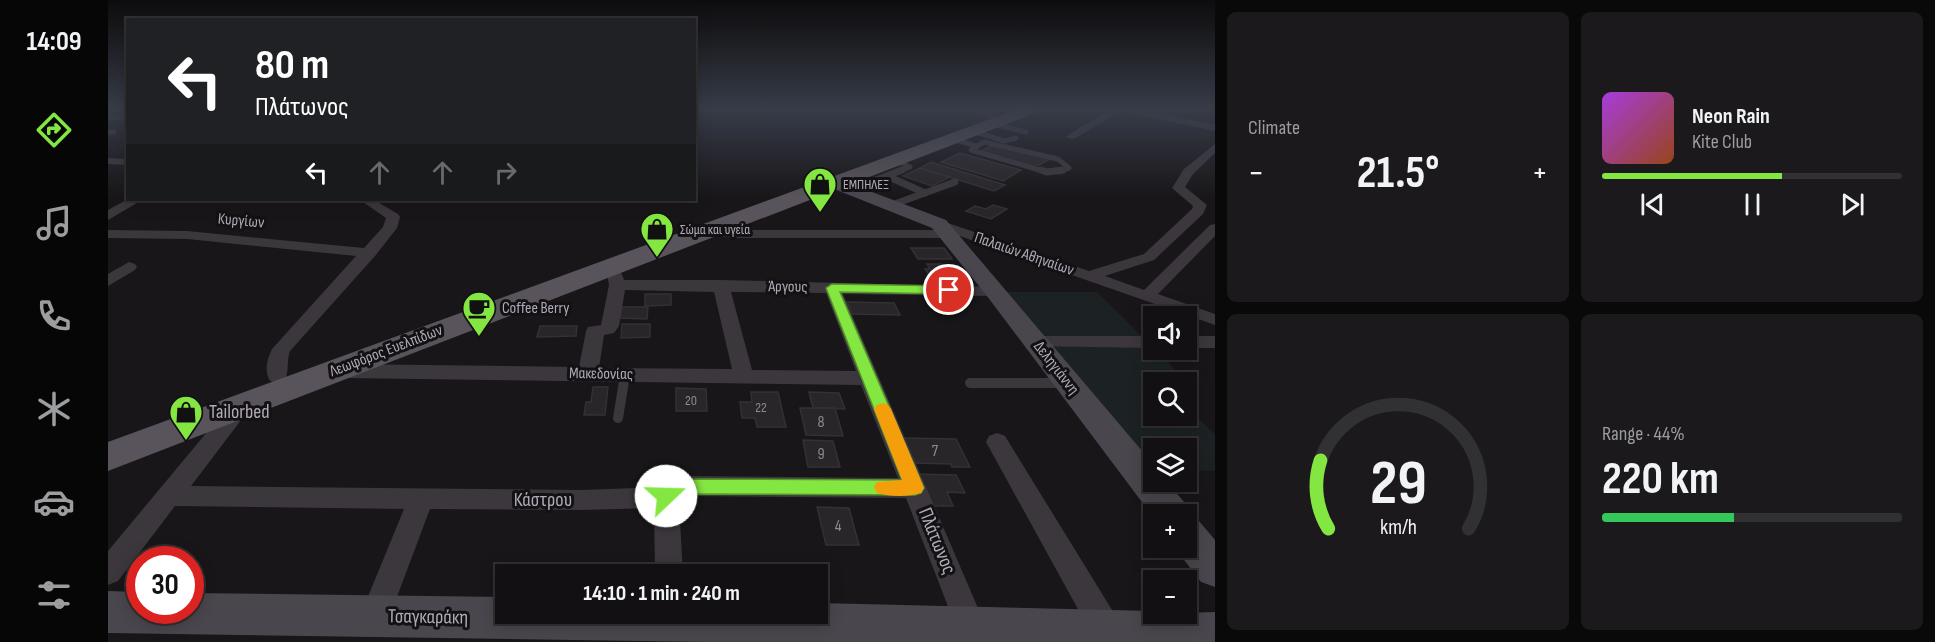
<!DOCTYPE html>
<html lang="en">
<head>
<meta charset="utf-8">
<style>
  :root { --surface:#121012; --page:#1b191b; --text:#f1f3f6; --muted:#9c9d9f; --line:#313032; --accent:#84e640 }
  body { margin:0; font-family:"Sofia Sans Condensed",sans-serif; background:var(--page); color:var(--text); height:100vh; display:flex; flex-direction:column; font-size:22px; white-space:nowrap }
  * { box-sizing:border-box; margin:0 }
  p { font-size:20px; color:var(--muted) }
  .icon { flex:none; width:33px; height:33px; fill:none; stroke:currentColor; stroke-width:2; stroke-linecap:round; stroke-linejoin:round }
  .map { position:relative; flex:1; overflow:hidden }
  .side { display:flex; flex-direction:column; gap:12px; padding:12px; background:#0a090a; width:720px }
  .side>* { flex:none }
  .hud { position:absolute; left:18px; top:18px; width:570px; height:183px; border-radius:0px; box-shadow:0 3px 15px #0003,0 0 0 2px var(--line); background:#202124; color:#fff; overflow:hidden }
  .fabs { position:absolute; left:1035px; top:306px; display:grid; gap:12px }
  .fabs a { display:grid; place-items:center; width:54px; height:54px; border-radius:0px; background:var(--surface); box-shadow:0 3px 15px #0003,0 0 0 2px var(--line); font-size:30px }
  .speed { position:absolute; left:18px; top:546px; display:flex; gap:12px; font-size:30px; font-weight:700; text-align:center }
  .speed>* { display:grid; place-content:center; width:78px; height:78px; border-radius:50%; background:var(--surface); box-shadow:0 3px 15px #0003,0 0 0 2px var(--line); line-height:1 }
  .speed .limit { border:9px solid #d22; background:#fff; color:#111 }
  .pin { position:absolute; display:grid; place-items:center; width:51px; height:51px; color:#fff; margin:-26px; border:3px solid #fff; border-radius:50%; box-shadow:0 2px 6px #0007 }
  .me { position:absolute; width:66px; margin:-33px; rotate:69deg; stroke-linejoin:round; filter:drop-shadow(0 0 4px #0008) }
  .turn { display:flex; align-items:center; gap:21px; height:126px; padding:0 30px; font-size:27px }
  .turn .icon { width:78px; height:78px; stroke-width:2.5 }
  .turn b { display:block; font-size:42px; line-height:51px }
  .lanes { display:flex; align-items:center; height:57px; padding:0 30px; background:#0003; justify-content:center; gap:30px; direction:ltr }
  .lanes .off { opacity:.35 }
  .big { font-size:45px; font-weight:700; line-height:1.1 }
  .side .widget { flex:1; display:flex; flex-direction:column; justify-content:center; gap:9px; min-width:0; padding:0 21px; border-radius:9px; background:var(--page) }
  .side .dial { align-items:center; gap:0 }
  .dial svg { height:156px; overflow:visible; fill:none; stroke:var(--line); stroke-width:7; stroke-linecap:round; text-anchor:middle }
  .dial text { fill:var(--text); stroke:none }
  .song { display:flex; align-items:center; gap:18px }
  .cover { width:72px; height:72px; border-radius:9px; background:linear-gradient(135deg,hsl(280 70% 55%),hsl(20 70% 35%)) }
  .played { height:6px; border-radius:3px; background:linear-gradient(90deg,var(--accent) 60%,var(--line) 60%) }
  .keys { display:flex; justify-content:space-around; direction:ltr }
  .heat { display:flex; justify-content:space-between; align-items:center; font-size:33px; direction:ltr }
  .charge { height:9px; border-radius:4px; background:linear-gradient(90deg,#34c759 44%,var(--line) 0) }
  .side .tiles { flex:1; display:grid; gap:12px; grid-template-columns:repeat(2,1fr) }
  .trip { position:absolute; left:387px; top:564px; width:333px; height:60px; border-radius:0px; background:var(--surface); box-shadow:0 3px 15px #0003,0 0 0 2px var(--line); font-weight:700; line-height:60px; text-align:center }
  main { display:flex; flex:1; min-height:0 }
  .menu { display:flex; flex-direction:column; width:108px; justify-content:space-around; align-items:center; background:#070607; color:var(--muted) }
  .menu .icon { width:42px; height:42px }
  .menu .current { color:var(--accent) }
  .menu b { font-size:27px; color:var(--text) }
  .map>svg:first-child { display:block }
  .green { fill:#1c2223 }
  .building { fill:#292629; stroke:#343034; stroke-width:1.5 }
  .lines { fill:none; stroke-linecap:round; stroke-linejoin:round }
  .lane-far2 { stroke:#3b373d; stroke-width:5 }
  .lane-far1 { stroke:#3b373d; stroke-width:7 }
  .lane { stroke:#3b373d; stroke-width:10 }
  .street { fill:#3b373d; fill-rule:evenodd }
  .secondary { fill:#4a464d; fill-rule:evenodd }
  .primary { fill:#59545b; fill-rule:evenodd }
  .route { fill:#84e640; stroke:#56962a; stroke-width:1.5 }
  .slow { fill:#f59e0b }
  .labels { text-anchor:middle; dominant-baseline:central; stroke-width:6; stroke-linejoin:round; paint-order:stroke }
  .far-poi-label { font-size:14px; fill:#b2a9b7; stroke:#131113; text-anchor:start }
  .number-label { font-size:14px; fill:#908894 }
  .street-label { font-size:16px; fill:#b2a9b7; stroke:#131113 }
  .poi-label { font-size:16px; fill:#b2a9b7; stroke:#131113; text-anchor:start }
  .near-number-label { font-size:16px; fill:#908894 }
  .near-poi-label { font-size:20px; fill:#b2a9b7; stroke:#131113; text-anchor:start }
  .near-street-label { font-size:20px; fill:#b2a9b7; stroke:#131113 }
</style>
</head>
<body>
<main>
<nav class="menu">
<b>14:09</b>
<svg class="icon current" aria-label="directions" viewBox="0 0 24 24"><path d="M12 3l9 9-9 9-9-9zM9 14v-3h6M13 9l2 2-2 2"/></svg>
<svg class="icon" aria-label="music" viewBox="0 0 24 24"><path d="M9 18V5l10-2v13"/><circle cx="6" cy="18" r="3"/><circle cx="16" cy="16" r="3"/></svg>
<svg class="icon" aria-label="phone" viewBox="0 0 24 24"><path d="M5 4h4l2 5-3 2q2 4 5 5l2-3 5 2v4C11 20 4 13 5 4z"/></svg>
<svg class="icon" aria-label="climate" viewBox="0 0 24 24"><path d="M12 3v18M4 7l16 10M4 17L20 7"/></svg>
<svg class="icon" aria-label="car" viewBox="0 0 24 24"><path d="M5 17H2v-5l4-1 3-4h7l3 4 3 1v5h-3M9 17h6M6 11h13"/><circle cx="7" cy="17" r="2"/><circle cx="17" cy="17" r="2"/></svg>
<svg class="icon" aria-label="filters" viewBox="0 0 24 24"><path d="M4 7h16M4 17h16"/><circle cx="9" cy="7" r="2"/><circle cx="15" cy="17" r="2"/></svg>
</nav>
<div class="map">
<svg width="1107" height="642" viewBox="0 0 1107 642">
  <rect width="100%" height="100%" fill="#181618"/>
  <!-- green -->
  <polygon class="green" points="895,292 989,292 1081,383 1079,395 1078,382 1046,382 1046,416 1078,416 1079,408 1107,434 1107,471 1079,470 1078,448 1046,448 1045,470"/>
  <!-- building -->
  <g class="building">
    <polygon points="887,144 942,159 927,167 871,152"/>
    <polygon points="852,153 913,170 895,181 833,162"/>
    <polygon points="823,162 897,185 886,191 812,168"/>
    <polygon points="812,168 842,177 824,186 795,176"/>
    <polygon points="885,205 899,209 883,219 858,211 867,206 878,209"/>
    <polygon points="803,248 836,248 844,259 810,259"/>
    <polygon points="819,264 834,264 839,270 846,270 853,280 825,280 817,269 822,269"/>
    <polygon points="537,294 563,294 563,305 537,306"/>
    <polygon points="739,302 786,303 792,315 744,314"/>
    <polygon points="514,307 540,307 539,319 512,318"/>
    <polygon points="514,324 542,324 542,337 513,338"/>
    <polygon points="432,326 469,326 468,336 429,337"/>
    <polygon points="485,387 500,387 497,415 476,415 478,402 483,402"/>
    <polygon points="568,388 598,389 599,411 568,411"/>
    <polygon points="643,392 670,392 678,427 649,427 647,418 634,418 632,402 644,402"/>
    <polygon points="701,392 731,393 737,409 705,408"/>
    <polygon points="692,408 727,408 735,436 698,435"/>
    <polygon points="796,438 848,439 862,467 844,467 843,464 806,463"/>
    <polygon points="695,440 725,441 732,467 700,467"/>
    <polygon points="807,474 848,475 857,493 839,492 845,506 824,506"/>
    <polygon points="709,507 741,508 751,545 718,545"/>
  </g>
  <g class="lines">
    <!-- lane-far2 -->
    <g class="lane-far2">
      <polyline points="0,117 20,118"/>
      <polyline points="885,124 918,132"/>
      <polyline points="865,131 896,141 908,138"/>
      <polyline points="0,132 6,132"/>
      <polyline points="845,139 868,146"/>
      <polyline points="787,160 802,167 790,172"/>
      <polyline points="938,172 863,150 876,142 950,159 961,168 951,172"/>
    </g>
    <!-- lane-far1 -->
    <g class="lane-far1">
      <polyline points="933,170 939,172 955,170"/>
      <polyline points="779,176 817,193"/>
      <polyline points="758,184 794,170"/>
      <polyline points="784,205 847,182"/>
    </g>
    <!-- lane -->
    <g class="lane">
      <polyline points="862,383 954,383"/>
      <polyline points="510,418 517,375"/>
    </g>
    <!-- street -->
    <g class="street">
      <polygon points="0,108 15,108 0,114"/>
      <polygon points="851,108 867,108 901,120 896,123"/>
      <polygon points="1004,108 1026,108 1107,125 1107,131 1013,111 966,139 957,137"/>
      <polygon points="1107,144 1107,153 1085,174 1077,187 1099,205 1095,214 1046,260 997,276 1036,290 1102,225 1107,224 1107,236 1050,294 1107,314 1107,325 846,234 839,238 626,238 609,236 597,229 604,225 626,230 834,230 824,224 831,220 981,271 1036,254 1084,209 1085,206 1064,188 1076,169"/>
      <polygon points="0,158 20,159 20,165 0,164"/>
      <polygon points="20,199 34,200 0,220 0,210"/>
      <path d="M252,200H266L290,214L292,217L289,228L267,256L182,351C178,361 182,372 176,381L169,383L162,381C156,371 159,359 164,349L248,256L79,239L0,238V230L79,231L256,248L275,227L278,218Z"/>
      <polygon points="21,262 27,264 29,267 27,270 0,286 0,274"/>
      <path d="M507,270L513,272L516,280H613L893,287L895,291L893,295L887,296L735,294L879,629L875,640L869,642L853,640L798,498L585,496L571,502L575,574H547L546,508L473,510L322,509L278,626L267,631L256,626L252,616L296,509L67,506L10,581L0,585V551L124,402L132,399L140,402L143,407L83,486L473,490L556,487L582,476L790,478L753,385L236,378L229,376L226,371L229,366L236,364L471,367L478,331L480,327L493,325L501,285L499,275ZM517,290L606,292L624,369L491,368L496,335L506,333L511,326ZM623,292L718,293L748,371L644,370Z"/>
      <polygon points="928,336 1046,336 1046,348 921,346 919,342 921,338"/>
      <rect x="1078" y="336" width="29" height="12"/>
      <polygon points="889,433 897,436 1009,618 1013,629 1009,640 1003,642 987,640 878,442 881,436"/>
    </g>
    <!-- secondary -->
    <g class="secondary">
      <polygon points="727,178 838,220 1046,465 1046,482 1059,482 1077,503 1082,514 1081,518 1091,521 1107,540 1107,587 1093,582 1067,548 1078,548 1078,514 1046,514 1046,518 879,296 824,228 721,187 718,183 721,179"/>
      <polygon points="0,591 32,592 32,610 82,610 82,593 398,597 398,614 710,614 710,603 1046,611 1046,614 1107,612 1107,642 598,642 0,633"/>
    </g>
    <!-- primary -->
    <polygon class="primary" points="912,108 934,108 932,111 0,471 0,442"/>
  </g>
  <!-- sky -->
  <linearGradient id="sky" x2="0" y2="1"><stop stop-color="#0d0c0d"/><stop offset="0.55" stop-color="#373c48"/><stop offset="1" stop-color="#373c48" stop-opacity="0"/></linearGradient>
  <rect width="1107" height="198" fill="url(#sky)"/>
  <!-- route -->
  <polygon class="route" points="724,284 841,286 847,290 841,294 732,292 816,488 813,493 807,495 583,494 558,504 551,502 549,496 551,491 582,479 794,480 718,288"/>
  <!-- slow -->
  <path class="slow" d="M775,403L780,405L783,409L816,488L813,493C801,497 781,497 769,493L766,487L769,482L794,480L766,409L769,405Z"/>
  <!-- icons -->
  <defs>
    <symbol id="shop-pin" viewBox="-11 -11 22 30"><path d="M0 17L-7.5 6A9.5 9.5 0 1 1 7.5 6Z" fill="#84e640" stroke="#131113"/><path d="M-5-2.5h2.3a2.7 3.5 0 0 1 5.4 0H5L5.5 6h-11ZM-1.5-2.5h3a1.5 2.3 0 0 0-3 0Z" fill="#111"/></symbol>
    <symbol id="cafe-pin" viewBox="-11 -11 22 30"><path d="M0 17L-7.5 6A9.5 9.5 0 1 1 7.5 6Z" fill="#84e640" stroke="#131113"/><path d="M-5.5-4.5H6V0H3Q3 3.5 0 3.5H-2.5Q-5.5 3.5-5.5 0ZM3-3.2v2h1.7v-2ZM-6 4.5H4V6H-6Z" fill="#111"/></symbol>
  </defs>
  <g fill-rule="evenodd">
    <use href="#shop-pin" x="693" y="165" width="38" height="52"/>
    <use href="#shop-pin" x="530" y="210" width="38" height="52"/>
    <use href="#cafe-pin" x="352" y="289" width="38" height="52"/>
    <use href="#shop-pin" x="59" y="393" width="38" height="52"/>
  </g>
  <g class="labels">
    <!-- far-poi labels -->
    <g class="far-poi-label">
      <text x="735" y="184">ΕΜΠΗΛΕΞ</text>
      <text x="572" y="229">Σώμα και υγεία</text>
    </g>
    <!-- number labels -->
    <g class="number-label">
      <text x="583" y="400">20</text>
      <text x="653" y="407">22</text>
    </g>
    <!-- street labels -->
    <g class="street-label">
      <text transform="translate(133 221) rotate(5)">Κυργίων</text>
      <text transform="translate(916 254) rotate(19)">Παλαιών Αθηναίων</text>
      <text transform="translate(680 287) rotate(1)">Άργους</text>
      <text transform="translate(278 351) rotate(-21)">Λεωφόρος Ευελπίδων</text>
      <text transform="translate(948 368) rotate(52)">Δεληγιάννη</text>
      <text transform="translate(493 374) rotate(1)">Μακεδονίας</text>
    </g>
    <!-- poi labels -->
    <g class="poi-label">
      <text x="394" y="308">Coffee Berry</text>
    </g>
    <!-- near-number labels -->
    <g class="near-number-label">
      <text x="713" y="422">8</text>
      <text x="827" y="451">7</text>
      <text x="713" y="454">9</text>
      <text x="730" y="526">4</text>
    </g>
    <!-- near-poi labels -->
    <g class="near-poi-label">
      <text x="101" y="412">Tailorbed</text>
    </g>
    <!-- near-street labels -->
    <g class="near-street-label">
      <text x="435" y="500">Κάστρου</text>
      <text transform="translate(829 541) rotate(68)">Πλάτωνος</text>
      <text transform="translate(320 617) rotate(1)">Τσαγκαράκη</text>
    </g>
  </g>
</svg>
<div class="fabs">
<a><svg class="icon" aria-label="sound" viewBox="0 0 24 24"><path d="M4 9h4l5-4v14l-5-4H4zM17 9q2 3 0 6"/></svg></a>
<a><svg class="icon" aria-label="search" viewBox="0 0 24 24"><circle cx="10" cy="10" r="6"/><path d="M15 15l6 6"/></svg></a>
<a><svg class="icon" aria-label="layers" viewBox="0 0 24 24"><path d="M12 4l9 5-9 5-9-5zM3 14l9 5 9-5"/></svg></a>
<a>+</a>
<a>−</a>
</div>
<div class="speed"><div class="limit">30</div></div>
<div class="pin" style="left:841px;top:290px;background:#d93025"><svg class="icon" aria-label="arrive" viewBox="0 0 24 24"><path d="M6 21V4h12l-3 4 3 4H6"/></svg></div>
<svg class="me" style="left:558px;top:496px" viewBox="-20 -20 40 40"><circle r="19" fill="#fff"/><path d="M0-13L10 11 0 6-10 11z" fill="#84e640"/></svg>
<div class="trip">14:10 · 1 min · 240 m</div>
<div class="hud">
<div class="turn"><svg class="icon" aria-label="left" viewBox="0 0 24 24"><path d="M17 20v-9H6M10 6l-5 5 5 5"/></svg><div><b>80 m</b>Πλάτωνος</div></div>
<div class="lanes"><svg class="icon" aria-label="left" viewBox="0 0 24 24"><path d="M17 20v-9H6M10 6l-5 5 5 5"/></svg><svg class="icon off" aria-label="ahead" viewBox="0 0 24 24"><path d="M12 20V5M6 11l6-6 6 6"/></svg><svg class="icon off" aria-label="ahead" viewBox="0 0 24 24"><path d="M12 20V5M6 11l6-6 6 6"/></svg><svg class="icon off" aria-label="right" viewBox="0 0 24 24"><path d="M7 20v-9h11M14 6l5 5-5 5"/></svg></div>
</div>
</div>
<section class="side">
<div class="tiles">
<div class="widget"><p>Climate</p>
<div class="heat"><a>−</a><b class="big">21.5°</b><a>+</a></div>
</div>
<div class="widget">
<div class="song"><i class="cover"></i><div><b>Neon Rain</b><p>Kite Club</p></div></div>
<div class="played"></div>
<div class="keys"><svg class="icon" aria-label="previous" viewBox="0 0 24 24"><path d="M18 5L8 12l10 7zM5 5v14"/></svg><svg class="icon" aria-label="pause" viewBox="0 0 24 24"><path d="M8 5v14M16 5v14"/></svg><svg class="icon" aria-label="next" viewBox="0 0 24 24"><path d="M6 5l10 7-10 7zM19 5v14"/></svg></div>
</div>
<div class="widget dial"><svg viewBox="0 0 100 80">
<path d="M14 69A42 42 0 1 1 86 69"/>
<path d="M14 69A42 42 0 0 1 10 34" stroke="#84e640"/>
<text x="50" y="56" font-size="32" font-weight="700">29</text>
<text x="50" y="72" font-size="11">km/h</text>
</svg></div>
<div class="widget"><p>Range · 44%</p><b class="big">220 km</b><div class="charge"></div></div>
</div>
</section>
</main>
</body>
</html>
